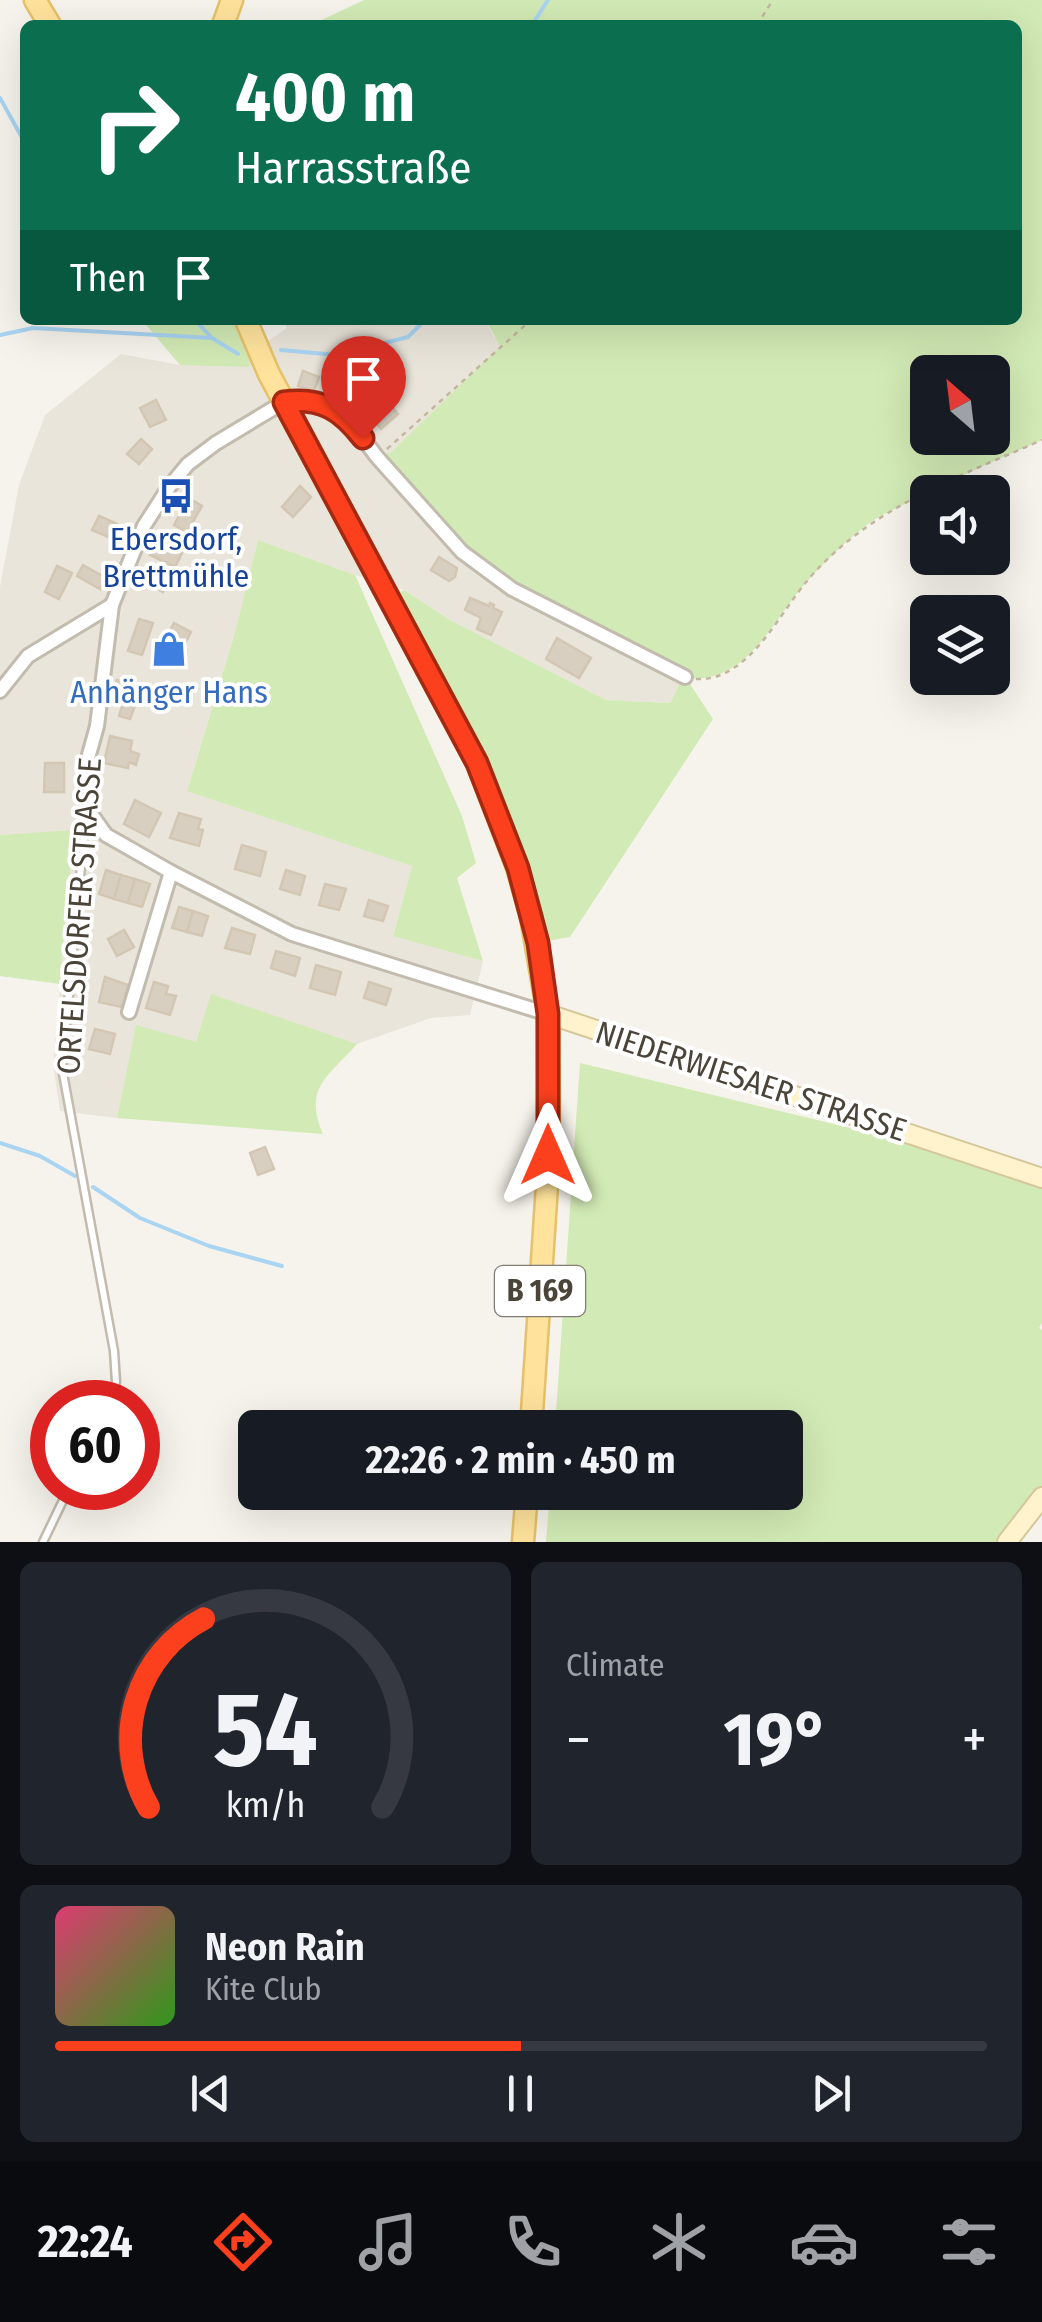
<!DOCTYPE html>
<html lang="en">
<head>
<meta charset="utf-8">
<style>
  :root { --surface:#171b24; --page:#20242c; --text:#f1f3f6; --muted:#9ea1a6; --line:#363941; --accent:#fc3f1d }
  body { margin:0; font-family:"Fira Sans Condensed",sans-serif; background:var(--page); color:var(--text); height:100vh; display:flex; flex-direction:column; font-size:38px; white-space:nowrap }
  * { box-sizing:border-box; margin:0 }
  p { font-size:32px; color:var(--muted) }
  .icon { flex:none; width:55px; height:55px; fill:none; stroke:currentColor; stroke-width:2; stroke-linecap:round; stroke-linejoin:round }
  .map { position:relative; height:1542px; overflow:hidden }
  .panel { display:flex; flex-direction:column; gap:20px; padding:20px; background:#0d0f14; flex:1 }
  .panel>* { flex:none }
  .top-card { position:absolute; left:20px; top:20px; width:1002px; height:305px; border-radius:15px; box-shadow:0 10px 40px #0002; background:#0b6e4f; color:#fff; overflow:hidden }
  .needle { width:65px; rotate:332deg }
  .tools { position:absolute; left:910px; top:355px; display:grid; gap:20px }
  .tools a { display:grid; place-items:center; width:100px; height:100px; border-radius:15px; background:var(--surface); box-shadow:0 10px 40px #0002; font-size:50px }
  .speed { position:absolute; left:30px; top:1380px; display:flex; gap:20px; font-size:50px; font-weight:700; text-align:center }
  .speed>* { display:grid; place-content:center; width:130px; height:130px; border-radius:50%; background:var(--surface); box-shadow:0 10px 40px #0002; line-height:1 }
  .speed .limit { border:15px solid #d22; background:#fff; color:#111 }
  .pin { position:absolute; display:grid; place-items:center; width:85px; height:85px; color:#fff; margin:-102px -42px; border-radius:50% 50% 50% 0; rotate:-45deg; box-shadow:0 0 10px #0007 }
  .pin .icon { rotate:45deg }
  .me { position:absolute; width:110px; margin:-55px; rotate:0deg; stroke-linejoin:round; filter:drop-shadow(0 0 8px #0008) }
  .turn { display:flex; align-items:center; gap:35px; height:210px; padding:0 50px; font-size:45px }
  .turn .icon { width:130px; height:130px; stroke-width:2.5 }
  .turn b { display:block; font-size:70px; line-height:85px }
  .then { display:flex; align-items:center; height:95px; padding:0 50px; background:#0003; gap:20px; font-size:38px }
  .big { font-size:75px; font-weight:700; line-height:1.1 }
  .panel .tile { flex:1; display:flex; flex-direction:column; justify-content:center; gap:15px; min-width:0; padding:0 35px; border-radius:15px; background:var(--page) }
  .panel .dial { align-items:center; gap:0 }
  .dial svg { height:260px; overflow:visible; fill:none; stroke:var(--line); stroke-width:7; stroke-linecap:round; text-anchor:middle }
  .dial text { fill:var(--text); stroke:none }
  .song { display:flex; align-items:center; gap:30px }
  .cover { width:120px; height:120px; border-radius:15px; background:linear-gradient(135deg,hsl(340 70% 55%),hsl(110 70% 35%)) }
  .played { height:10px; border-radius:5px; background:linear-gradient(90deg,var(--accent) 50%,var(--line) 50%) }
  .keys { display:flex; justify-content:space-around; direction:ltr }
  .heat { display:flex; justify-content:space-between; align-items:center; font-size:55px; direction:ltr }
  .panel .tiles { flex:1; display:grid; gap:20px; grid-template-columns:1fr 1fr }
  .tile:last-child { grid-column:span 2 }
  .trip { position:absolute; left:238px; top:1410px; width:565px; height:100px; border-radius:15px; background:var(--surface); box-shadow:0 10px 40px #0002; font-weight:700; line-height:100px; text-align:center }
  .menu { display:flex; height:160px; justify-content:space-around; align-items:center; background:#090b0e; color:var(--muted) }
  .menu .icon { width:70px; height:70px }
  .menu .current { color:var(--accent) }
  .menu b { font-size:45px; color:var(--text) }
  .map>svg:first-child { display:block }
  .residential { fill:#eae5da }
  .green { fill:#d2eab5; fill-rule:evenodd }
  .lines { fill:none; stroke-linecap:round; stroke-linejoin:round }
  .stream { stroke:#a9d4f2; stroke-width:4 }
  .building { fill:#d8cfc1; stroke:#d3c7b4; stroke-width:2.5 }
  .lane-casing { stroke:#c2bbae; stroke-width:11 }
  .street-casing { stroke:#c2bbae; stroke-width:18 }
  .secondary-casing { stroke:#d6c79b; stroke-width:22 }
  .primary-casing { stroke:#e6c16a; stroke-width:25 }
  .path { stroke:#c4b79f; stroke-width:2.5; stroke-dasharray:5 5; stroke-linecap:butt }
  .lane { stroke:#fff; stroke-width:6 }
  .street { stroke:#fff; stroke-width:12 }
  .secondary { stroke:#fff3cd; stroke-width:18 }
  .primary { stroke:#ffe39c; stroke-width:20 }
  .route-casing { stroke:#a42913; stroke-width:25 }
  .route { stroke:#fc3f1d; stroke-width:18 }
  .labels { text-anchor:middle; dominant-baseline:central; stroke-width:8; stroke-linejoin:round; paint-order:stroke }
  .shield { fill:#fff; stroke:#817c74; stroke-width:2.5 }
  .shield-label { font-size:30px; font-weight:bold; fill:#4b4439 }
  .transit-label { font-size:32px; fill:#164399; stroke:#fff }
  .shop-label { font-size:32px; fill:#366cbe; stroke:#fff }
  .street-label { font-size:32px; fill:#4b4439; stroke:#fff }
</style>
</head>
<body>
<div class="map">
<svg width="1042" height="1542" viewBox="0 0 1042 1542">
  <rect width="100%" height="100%" fill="#f6f3ec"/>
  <!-- residential -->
  <polygon class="residential" points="283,320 486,320 493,336 502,346 390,453 433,534 498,590 681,681 670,703 606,700 450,620 404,590 355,575 258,540 234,636 187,790 412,866 393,935 483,961 470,1015 431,1018 357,1044 211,995 196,1043 136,1026 117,1118 60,1111 53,1064 74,831 0,835 0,587 19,485 45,415 121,354 180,365 253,351 287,328"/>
  <!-- green -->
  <g class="green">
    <path d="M364,0H1042V440C997,460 952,479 909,502C895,509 880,515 868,524C847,540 829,558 811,577C774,615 750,685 686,678L713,719L570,937L537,943L517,867L390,597L404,590L450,620L606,700L670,703L681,681L512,589L462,552L377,457L390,453L500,347L486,320H1018V25H311ZM928,372H992V438H928Z"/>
    <polygon points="142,320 240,320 253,351 249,367 180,365"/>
    <polygon points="258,540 355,575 462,816 476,863 457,878 483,961 393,936 412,866 187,791 234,636"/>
    <polygon points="74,830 60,984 0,976 0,835"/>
    <path d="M211,994L357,1044C328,1077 303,1087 323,1134L117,1118L136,1025L196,1042Z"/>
    <polygon points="580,1063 1021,1169 1042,1178 1042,1323 1039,1328 1042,1330 1042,1490 999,1542 546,1542 550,1493 785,1492 785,1428 555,1427"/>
  </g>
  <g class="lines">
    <!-- stream -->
    <g class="stream">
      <polyline points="532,25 548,0"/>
      <polyline points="0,98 25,143"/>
      <polyline points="195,320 212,338 238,354"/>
      <polyline points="0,335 33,328 212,338"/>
      <polyline points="281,350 337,355 408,337 420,325 417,320"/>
      <polyline points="0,1143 40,1156 75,1176"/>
      <polyline points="93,1187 140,1218 209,1246 282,1266"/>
    </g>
  </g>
  <!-- building -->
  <g class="building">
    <polygon points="303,371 319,377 314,391 298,386"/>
    <polygon points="385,398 398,414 381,429 368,413"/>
    <polygon points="156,400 166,420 150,427 140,408"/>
    <polygon points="141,439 152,449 139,464 127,454"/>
    <polygon points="300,486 311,497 293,517 282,507"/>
    <polygon points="189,498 202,506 187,532 174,525"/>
    <polygon points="99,516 117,524 111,538 92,530"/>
    <polygon points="157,540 182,553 175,567 150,555"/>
    <polygon points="439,557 457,568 455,577 449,581 431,570"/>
    <polygon points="83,565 106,578 100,589 77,576"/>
    <polygon points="57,566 72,573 59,599 45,592"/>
    <polygon points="162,567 173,573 163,592 152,586"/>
    <polygon points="470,598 489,606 490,603 494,605 493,608 502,612 491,635 477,629 481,618 465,610"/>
    <polygon points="139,619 153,623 142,655 128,651"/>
    <polygon points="174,623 191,632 176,660 159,652"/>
    <polygon points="557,638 591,658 579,678 546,659"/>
    <polygon points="117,680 142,687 130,719 119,716 125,697 112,694"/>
    <polygon points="110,736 132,741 130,751 139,754 136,765 129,762 128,768 104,763"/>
    <polygon points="45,763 64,763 64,792 44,792"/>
    <polygon points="135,800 161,813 149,837 124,824"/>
    <polygon points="179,813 201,819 198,829 203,830 199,846 170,838"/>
    <polygon points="242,845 266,852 260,876 235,869"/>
    <polygon points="106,870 121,875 114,899 99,894"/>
    <polygon points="286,870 305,876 300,895 280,889"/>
    <polygon points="121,875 135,879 128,903 114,899"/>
    <polygon points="135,879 150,884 142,907 128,903"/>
    <polygon points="325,884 346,889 339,910 319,905"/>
    <polygon points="369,900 388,906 383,921 364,916"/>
    <polygon points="179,907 193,911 187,932 172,928"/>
    <polygon points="193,911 208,916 202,936 187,932"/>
    <polygon points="232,928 255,935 250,954 225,948"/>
    <polygon points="124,930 134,947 117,956 108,939"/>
    <polygon points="276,951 300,958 295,976 271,968"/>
    <polygon points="316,965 341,972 335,995 310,988"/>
    <polygon points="105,977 128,985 122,1007 99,1002"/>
    <polygon points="154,982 168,986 166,994 176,996 170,1015 146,1008"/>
    <polygon points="369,982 391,989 386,1005 364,998"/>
    <polygon points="95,1029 115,1034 110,1054 89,1049"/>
    <polygon points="265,1147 274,1169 258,1175 250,1153"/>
  </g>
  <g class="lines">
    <defs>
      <g id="lane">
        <polyline points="86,813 62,1068 114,1351 116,1382 110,1402"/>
        <polyline points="43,1542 69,1488"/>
      </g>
      <g id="street">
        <polyline points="0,691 28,656 112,605"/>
        <polyline points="129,1012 171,872"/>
        <polyline points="548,1014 292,934 171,872 106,835 86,807 87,762 97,726 112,605 144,526 169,487 188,464 216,443 284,402 299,400 322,403 349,420 377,457 462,552 512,589 685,677"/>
      </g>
      <g id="secondary">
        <polyline points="548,1014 1042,1178"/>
        <polyline points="1007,1542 1042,1497"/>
      </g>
      <g id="primary">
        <polyline points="35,0 50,25"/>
        <polyline points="223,25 232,0"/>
        <polyline points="246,320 269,374 477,763 517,867 531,917 548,1014 549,1155 531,1428"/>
        <polyline points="523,1542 527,1492"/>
      </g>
    </defs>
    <!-- lane casing -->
    <use href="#lane" class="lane-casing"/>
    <!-- street casing -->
    <use href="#street" class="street-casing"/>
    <!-- secondary casing -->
    <use href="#secondary" class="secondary-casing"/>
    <!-- primary casing -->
    <use href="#primary" class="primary-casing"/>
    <!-- path -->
    <g class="path">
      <polyline points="757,25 773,0"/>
      <polyline points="387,449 531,320"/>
      <path d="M696,679C748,682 779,614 807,581C867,509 958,477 1042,440"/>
    </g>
    <!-- lane -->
    <use href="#lane" class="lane"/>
    <!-- street -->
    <use href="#street" class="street"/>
    <!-- secondary -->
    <use href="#secondary" class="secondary"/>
    <!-- primary -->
    <use href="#primary" class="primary"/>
  </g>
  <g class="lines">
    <defs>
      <path id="route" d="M363,438C341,410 322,397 284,402L477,763L518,868L538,943L548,1014V1155"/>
    </defs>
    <!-- route casing -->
    <use href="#route" class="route-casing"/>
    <!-- route -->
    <use href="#route" class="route"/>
  </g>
  <!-- icons -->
  <defs>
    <symbol id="bus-bare" viewBox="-9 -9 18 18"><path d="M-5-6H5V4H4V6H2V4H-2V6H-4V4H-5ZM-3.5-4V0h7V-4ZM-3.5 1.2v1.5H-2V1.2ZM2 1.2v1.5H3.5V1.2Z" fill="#1a4fb4" stroke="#fff" stroke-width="2.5" paint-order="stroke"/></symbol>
    <symbol id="shop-bare" viewBox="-9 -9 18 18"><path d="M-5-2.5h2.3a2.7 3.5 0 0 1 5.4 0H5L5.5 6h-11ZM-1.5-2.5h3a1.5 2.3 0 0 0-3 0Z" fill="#3f7fe0" stroke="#fff" stroke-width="2.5" paint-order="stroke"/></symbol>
  </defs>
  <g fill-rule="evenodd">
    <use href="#bus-bare" x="151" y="471" width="50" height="50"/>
    <use href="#shop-bare" x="144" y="624" width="50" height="50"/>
  </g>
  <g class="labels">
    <!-- shield labels -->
    <rect class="shield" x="495" y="1266" width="90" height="50" rx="8"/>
    <g class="shield-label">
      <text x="540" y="1291">B 169</text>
    </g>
    <!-- transit labels -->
    <g class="transit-label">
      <text x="176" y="539">Ebersdorf,<tspan x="176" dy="37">Brettmühle</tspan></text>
    </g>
    <!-- shop labels -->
    <g class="shop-label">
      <text x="169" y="692">Anhänger Hans</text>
    </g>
    <!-- street labels -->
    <g class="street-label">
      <text transform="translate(79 916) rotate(-86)">ORTELSDORFER STRASSE</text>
      <text transform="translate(751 1081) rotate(18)">NIEDERWIESAER STRASSE</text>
    </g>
  </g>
</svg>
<div class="tools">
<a><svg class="needle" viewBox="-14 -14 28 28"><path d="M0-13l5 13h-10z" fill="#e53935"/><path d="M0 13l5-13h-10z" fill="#9ea1a6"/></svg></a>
<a><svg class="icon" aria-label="sound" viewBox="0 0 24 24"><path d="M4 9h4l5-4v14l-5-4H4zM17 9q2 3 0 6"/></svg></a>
<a><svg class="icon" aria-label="layers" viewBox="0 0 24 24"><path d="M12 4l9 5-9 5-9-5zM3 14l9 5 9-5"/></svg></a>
</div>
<div class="speed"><div class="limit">60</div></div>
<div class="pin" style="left:363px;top:438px;background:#d93025"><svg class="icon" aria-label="arrive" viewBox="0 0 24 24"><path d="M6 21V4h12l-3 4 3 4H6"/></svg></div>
<svg class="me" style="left:548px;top:1155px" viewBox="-20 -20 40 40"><path d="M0-17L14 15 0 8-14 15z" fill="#fc3f1d" stroke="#fff" stroke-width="4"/></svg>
<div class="trip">22:26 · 2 min · 450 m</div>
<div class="top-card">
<div class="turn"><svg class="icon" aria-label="right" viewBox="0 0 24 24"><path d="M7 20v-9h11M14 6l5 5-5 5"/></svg><div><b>400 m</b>Harrasstraße</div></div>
<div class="then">Then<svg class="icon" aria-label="arrive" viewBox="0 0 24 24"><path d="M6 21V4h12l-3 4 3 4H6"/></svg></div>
</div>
</div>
<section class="panel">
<div class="tiles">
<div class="tile dial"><svg viewBox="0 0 100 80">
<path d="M14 69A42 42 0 1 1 86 69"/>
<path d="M14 69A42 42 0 0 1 31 11" stroke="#fc3f1d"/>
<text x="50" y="56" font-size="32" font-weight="700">54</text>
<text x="50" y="72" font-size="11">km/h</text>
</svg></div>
<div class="tile"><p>Climate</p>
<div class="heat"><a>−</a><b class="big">19°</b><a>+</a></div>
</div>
<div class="tile">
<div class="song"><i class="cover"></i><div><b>Neon Rain</b><p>Kite Club</p></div></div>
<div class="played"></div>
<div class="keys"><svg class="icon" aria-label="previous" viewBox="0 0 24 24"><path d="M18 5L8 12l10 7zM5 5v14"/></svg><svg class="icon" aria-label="pause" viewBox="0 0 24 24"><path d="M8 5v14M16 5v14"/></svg><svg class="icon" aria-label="next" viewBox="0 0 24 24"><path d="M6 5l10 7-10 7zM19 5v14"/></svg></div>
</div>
</div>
</section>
<nav class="menu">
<b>22:24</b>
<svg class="icon current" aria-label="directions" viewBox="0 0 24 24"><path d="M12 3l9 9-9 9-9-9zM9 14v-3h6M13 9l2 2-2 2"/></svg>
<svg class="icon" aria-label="music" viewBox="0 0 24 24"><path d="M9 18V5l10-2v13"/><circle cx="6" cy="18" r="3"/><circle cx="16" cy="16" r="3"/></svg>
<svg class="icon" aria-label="phone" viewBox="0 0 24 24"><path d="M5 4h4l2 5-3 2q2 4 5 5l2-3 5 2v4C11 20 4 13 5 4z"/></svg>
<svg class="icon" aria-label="climate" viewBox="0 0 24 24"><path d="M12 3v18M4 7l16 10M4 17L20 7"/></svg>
<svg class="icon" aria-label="car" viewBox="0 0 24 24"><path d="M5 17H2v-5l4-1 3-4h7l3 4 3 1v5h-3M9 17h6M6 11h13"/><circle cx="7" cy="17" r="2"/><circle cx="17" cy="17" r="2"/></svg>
<svg class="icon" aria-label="filters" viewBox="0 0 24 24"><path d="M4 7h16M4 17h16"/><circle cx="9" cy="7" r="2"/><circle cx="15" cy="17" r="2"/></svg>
</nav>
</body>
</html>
